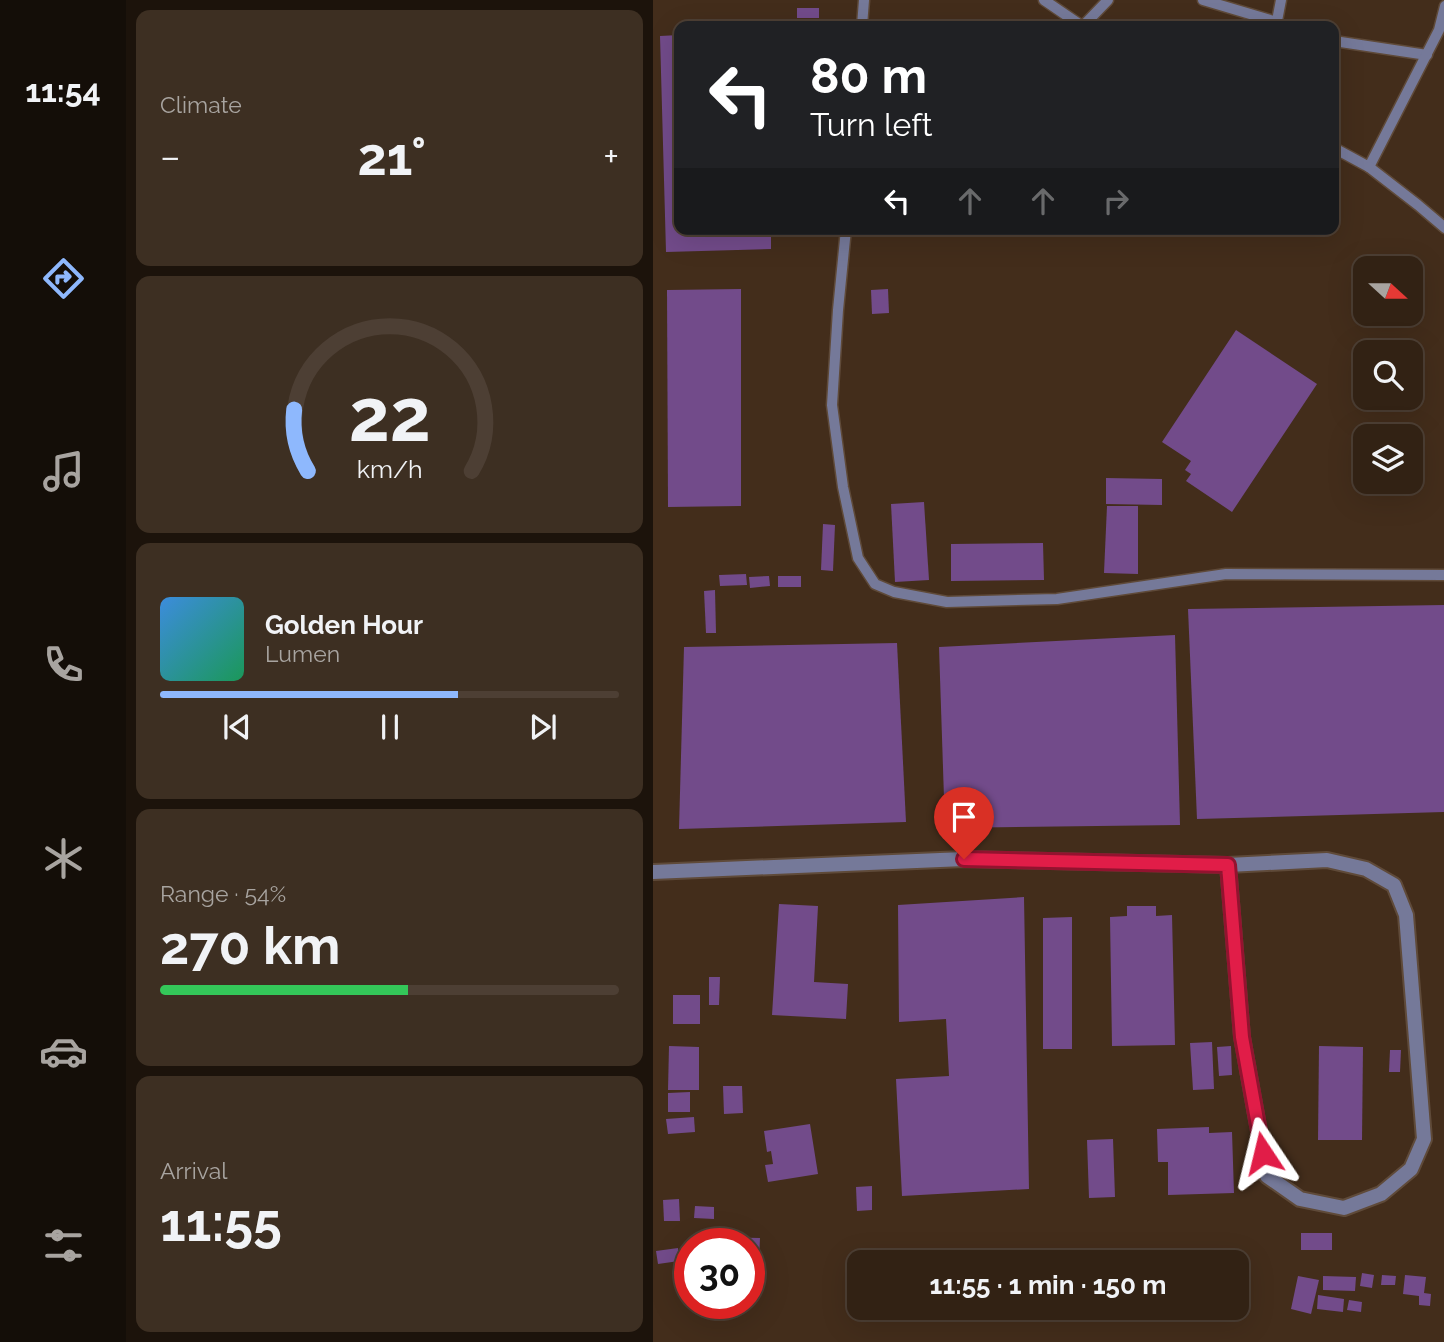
<!DOCTYPE html>
<html lang="en">
<head>
<meta charset="utf-8">
<style>
  :root { --surface:#322214; --page:#3d2f22; --text:#f1f3f6; --muted:#a8a4a0; --line:#4d3f34; --accent:#8eb8fd }
  body { margin:0; font-family:Raleway,sans-serif; background:var(--page); color:var(--text); height:100vh; display:flex; flex-direction:column; font-size:26px; white-space:nowrap }
  * { box-sizing:border-box; margin:0 }
  p { font-size:23px; color:var(--muted) }
  .icon { flex:none; width:38px; height:38px; fill:none; stroke:currentColor; stroke-width:2; stroke-linecap:round; stroke-linejoin:round }
  .map { position:relative; flex:1; overflow:hidden }
  .drawer { display:flex; flex-direction:column; gap:10px; padding:10px; background:#1c130b; width:527px }
  .drawer>* { flex:none }
  .top-card { position:absolute; left:21px; top:21px; width:665px; height:214px; border-radius:14px; box-shadow:0 7px 28px #0002,0 0 0 2px var(--line); background:#202124; color:#fff; overflow:hidden }
  .needle { width:46px; rotate:111deg }
  .controls { position:absolute; left:700px; top:256px; display:grid; gap:14px }
  .controls a { display:grid; place-items:center; width:70px; height:70px; border-radius:14px; background:var(--surface); box-shadow:0 7px 28px #0002,0 0 0 2px var(--line); font-size:35px }
  .speed { position:absolute; left:21px; top:1228px; display:flex; gap:14px; font-size:35px; font-weight:700; text-align:center }
  .speed>* { display:grid; place-content:center; width:91px; height:91px; border-radius:50%; background:var(--surface); box-shadow:0 7px 28px #0002,0 0 0 2px var(--line); line-height:1 }
  .speed .limit { border:10px solid #d22; background:#fff; color:#111 }
  .pin { position:absolute; display:grid; place-items:center; width:60px; height:60px; color:#fff; margin:-72px -30px; border-radius:50% 50% 50% 0; rotate:-45deg; box-shadow:0 0 7px #0007 }
  .pin .icon { rotate:45deg }
  .me { position:absolute; width:77px; margin:-38px; rotate:350deg; stroke-linejoin:round; filter:drop-shadow(0 0 5px #0008) }
  .turn { display:flex; align-items:center; gap:24px; height:147px; padding:0 21px; font-size:32px }
  .turn .icon { width:91px; height:91px; stroke-width:2.5 }
  .turn b { display:block; font-size:49px; line-height:60px }
  .lanes { display:flex; align-items:center; height:66px; padding:0 21px; background:#0003; justify-content:center; gap:35px; direction:ltr }
  .lanes .off { opacity:.35 }
  .big { font-size:52px; font-weight:700; line-height:1.1 }
  .drawer .card { flex:1; display:flex; flex-direction:column; justify-content:center; gap:10px; min-width:0; padding:0 24px; border-radius:14px; background:var(--page) }
  .drawer .dial { align-items:center; gap:0 }
  .dial svg { height:182px; overflow:visible; fill:none; stroke:var(--line); stroke-width:7; stroke-linecap:round; text-anchor:middle }
  .dial text { fill:var(--text); stroke:none }
  .song { display:flex; align-items:center; gap:21px }
  .cover { width:84px; height:84px; border-radius:10px; background:linear-gradient(135deg,hsl(210 70% 55%),hsl(150 70% 35%)) }
  .played { height:7px; border-radius:4px; background:linear-gradient(90deg,var(--accent) 65%,var(--line) 65%) }
  .keys { display:flex; justify-content:space-around; direction:ltr }
  .heat { display:flex; justify-content:space-between; align-items:center; font-size:38px; direction:ltr }
  .charge { height:10px; border-radius:5px; background:linear-gradient(90deg,#34c759 54%,var(--line) 0) }
  .trip { position:absolute; left:194px; top:1250px; width:402px; height:70px; border-radius:14px; background:var(--surface); box-shadow:0 7px 28px #0002,0 0 0 2px var(--line); font-weight:700; line-height:70px; text-align:center }
  main { display:flex; flex:1; min-height:0 }
  .tab-bar { display:flex; flex-direction:column; width:126px; justify-content:space-around; align-items:center; background:#140e08; color:var(--muted) }
  .tab-bar .icon { width:49px; height:49px }
  .tab-bar .selected { color:var(--accent) }
  .tab-bar b { font-size:32px; color:var(--text) }
  .map>svg:first-child { display:block }
  .building { fill:#724b8a }
  .lines { fill:none; stroke-linecap:round; stroke-linejoin:round }
  .service-casing { stroke:#5f4a39; stroke-width:13 }
  .minor-casing { stroke:#5f4a39; stroke-width:18 }
  .service { stroke:#757999; stroke-width:10 }
  .minor { stroke:#757999; stroke-width:14 }
  .route-casing { stroke:#92132f; stroke-width:18 }
  .route { stroke:#e11d48; stroke-width:12 }
</style>
</head>
<body>
<main>
<nav class="tab-bar">
<b>11:54</b>
<svg class="icon selected" aria-label="directions" viewBox="0 0 24 24"><path d="M12 3l9 9-9 9-9-9zM9 14v-3h6M13 9l2 2-2 2"/></svg>
<svg class="icon" aria-label="music" viewBox="0 0 24 24"><path d="M9 18V5l10-2v13"/><circle cx="6" cy="18" r="3"/><circle cx="16" cy="16" r="3"/></svg>
<svg class="icon" aria-label="phone" viewBox="0 0 24 24"><path d="M5 4h4l2 5-3 2q2 4 5 5l2-3 5 2v4C11 20 4 13 5 4z"/></svg>
<svg class="icon" aria-label="climate" viewBox="0 0 24 24"><path d="M12 3v18M4 7l16 10M4 17L20 7"/></svg>
<svg class="icon" aria-label="car" viewBox="0 0 24 24"><path d="M5 17H2v-5l4-1 3-4h7l3 4 3 1v5h-3M9 17h6M6 11h13"/><circle cx="7" cy="17" r="2"/><circle cx="17" cy="17" r="2"/></svg>
<svg class="icon" aria-label="filters" viewBox="0 0 24 24"><path d="M4 7h16M4 17h16"/><circle cx="9" cy="7" r="2"/><circle cx="15" cy="17" r="2"/></svg>
</nav>
<section class="drawer">
<div class="card"><p>Climate</p>
<div class="heat"><a>−</a><b class="big">21°</b><a>+</a></div>
</div>
<div class="card dial"><svg viewBox="0 0 100 80">
<path d="M14 69A42 42 0 1 1 86 69"/>
<path d="M14 69A42 42 0 0 1 8 42" stroke="#8eb8fd"/>
<text x="50" y="56" font-size="32" font-weight="700">22</text>
<text x="50" y="72" font-size="11">km/h</text>
</svg></div>
<div class="card">
<div class="song"><i class="cover"></i><div><b>Golden Hour</b><p>Lumen</p></div></div>
<div class="played"></div>
<div class="keys"><svg class="icon" aria-label="previous" viewBox="0 0 24 24"><path d="M18 5L8 12l10 7zM5 5v14"/></svg><svg class="icon" aria-label="pause" viewBox="0 0 24 24"><path d="M8 5v14M16 5v14"/></svg><svg class="icon" aria-label="next" viewBox="0 0 24 24"><path d="M6 5l10 7-10 7zM19 5v14"/></svg></div>
</div>
<div class="card"><p>Range · 54%</p><b class="big">270 km</b><div class="charge"></div></div>
<div class="card"><p>Arrival</p><b class="big">11:55</b></div>
</section>
<div class="map">
<svg width="792" height="1342" viewBox="0 0 792 1342">
  <rect width="100%" height="100%" fill="#432d1b"/>
  <!-- building -->
  <g class="building">
    <rect x="144" y="8" width="22" height="10"/>
    <polygon points="26,35 26,229 118,229 118,249 13,252 7,36"/>
    <polygon points="88,289 88,506 15,507 14,290"/>
    <polygon points="235,289 236,313 219,314 218,290"/>
    <polygon points="583,330 664,384 579,512 533,481 538,474 532,470 538,461 509,442"/>
    <polygon points="453,478 509,479 509,505 453,504"/>
    <polygon points="271,502 276,580 242,582 238,504"/>
    <polygon points="454,506 485,506 485,574 451,573"/>
    <polygon points="170,524 182,525 180,571 168,570"/>
    <polygon points="390,543 391,580 298,581 298,544"/>
    <polygon points="93,574 94,585 67,586 66,575"/>
    <polygon points="116,576 117,586 97,588 96,577"/>
    <rect x="125" y="576" width="23" height="11"/>
    <polygon points="62,590 63,633 53,633 51,591"/>
    <polygon points="792,605 792,812 544,819 535,609"/>
    <polygon points="522,635 527,825 292,828 286,647"/>
    <polygon points="244,643 253,822 26,829 31,647"/>
    <polygon points="371,897 376,1189 249,1196 243,1079 296,1076 293,1019 246,1022 245,905"/>
    <polygon points="126,904 165,906 161,982 195,984 193,1019 119,1015"/>
    <polygon points="474,906 503,906 503,916 519,915 522,1045 459,1046 457,917 474,916"/>
    <polygon points="419,917 419,1049 390,1049 390,918"/>
    <polygon points="56,977 67,977 66,1005 56,1005"/>
    <rect x="20" y="995" width="27" height="29"/>
    <polygon points="559,1042 561,1089 540,1090 537,1043"/>
    <polygon points="16,1046 46,1047 46,1090 15,1090"/>
    <polygon points="578,1046 579,1075 566,1076 564,1047"/>
    <polygon points="666,1046 710,1047 709,1140 665,1140"/>
    <polygon points="737,1050 748,1050 747,1072 736,1072"/>
    <polygon points="70,1086 89,1086 90,1113 71,1114"/>
    <polygon points="37,1092 37,1112 15,1112 15,1093"/>
    <polygon points="41,1117 42,1132 15,1134 13,1119"/>
    <polygon points="157,1124 165,1174 115,1182 112,1165 120,1164 118,1151 114,1152 111,1131"/>
    <polygon points="556,1127 556,1133 579,1132 581,1193 515,1195 515,1162 505,1162 504,1129"/>
    <polygon points="460,1139 462,1197 436,1198 434,1140"/>
    <polygon points="219,1186 219,1210 204,1211 203,1187"/>
    <polygon points="26,1199 27,1221 11,1221 10,1200"/>
    <polygon points="42,1206 61,1207 61,1219 41,1218"/>
    <rect x="648" y="1233" width="31" height="17"/>
    <polygon points="62,1237 107,1238 106,1260 96,1260 96,1244 61,1244"/>
    <polygon points="25,1248 26,1261 5,1264 3,1251"/>
    <polygon points="709,1273 721,1275 719,1288 707,1286"/>
    <polygon points="729,1275 743,1276 742,1285 728,1285"/>
    <polygon points="752,1275 773,1277 771,1293 778,1294 777,1306 766,1305 766,1296 750,1294"/>
    <polygon points="645,1276 666,1280 658,1314 638,1309"/>
    <polygon points="670,1276 703,1277 702,1291 670,1290"/>
    <polygon points="665,1295 691,1299 690,1312 664,1309"/>
    <polygon points="696,1300 709,1302 708,1312 694,1310"/>
  </g>
  <g class="lines">
    <defs>
      <g id="service">
        <polyline points="391,0 429,26"/>
        <polyline points="550,0 624,22"/>
        <polyline points="209,26 211,0"/>
        <polyline points="430,26 455,0"/>
        <polyline points="623,26 628,0"/>
        <polyline points="681,41 774,55"/>
        <polyline points="681,148 716,167 786,30 792,6"/>
        <polyline points="716,167 765,205 792,228"/>
        <polyline points="193,229 185,310 179,405 190,487 205,558 222,584 241,592 294,602 404,599 573,574 792,575"/>
      </g>
      <polyline id="minor" points="0,872 311,859 575,865 674,860 713,869 741,885 753,915 771,1139 758,1169 728,1194 691,1208 647,1199 614,1176 589,1037 575,865"/>
    </defs>
    <!-- service casing -->
    <use href="#service" class="service-casing"/>
    <!-- minor casing -->
    <use href="#minor" class="minor-casing"/>
    <!-- service -->
    <use href="#service" class="service"/>
    <!-- minor -->
    <use href="#minor" class="minor"/>
  </g>
  <g class="lines">
    <defs>
      <polyline id="route" points="311,859 575,865 589,1037 610,1153"/>
    </defs>
    <!-- route casing -->
    <use href="#route" class="route-casing"/>
    <!-- route -->
    <use href="#route" class="route"/>
  </g>
</svg>
<div class="controls">
<a><svg class="needle" viewBox="-14 -14 28 28"><path d="M0-13l5 13h-10z" fill="#e53935"/><path d="M0 13l5-13h-10z" fill="#a8a4a0"/></svg></a>
<a><svg class="icon" aria-label="search" viewBox="0 0 24 24"><circle cx="10" cy="10" r="6"/><path d="M15 15l6 6"/></svg></a>
<a><svg class="icon" aria-label="layers" viewBox="0 0 24 24"><path d="M12 4l9 5-9 5-9-5zM3 14l9 5 9-5"/></svg></a>
</div>
<div class="speed"><div class="limit">30</div></div>
<div class="pin" style="left:311px;top:859px;background:#d93025"><svg class="icon" aria-label="arrive" viewBox="0 0 24 24"><path d="M6 21V4h12l-3 4 3 4H6"/></svg></div>
<svg class="me" style="left:610px;top:1153px" viewBox="-20 -20 40 40"><path d="M0-17L14 15 0 8-14 15z" fill="#e11d48" stroke="#fff" stroke-width="4"/></svg>
<div class="trip">11:55 · 1 min · 150 m</div>
<div class="top-card">
<div class="turn"><svg class="icon" aria-label="left" viewBox="0 0 24 24"><path d="M17 20v-9H6M10 6l-5 5 5 5"/></svg><div><b>80 m</b>Turn left</div></div>
<div class="lanes"><svg class="icon" aria-label="left" viewBox="0 0 24 24"><path d="M17 20v-9H6M10 6l-5 5 5 5"/></svg><svg class="icon off" aria-label="ahead" viewBox="0 0 24 24"><path d="M12 20V5M6 11l6-6 6 6"/></svg><svg class="icon off" aria-label="ahead" viewBox="0 0 24 24"><path d="M12 20V5M6 11l6-6 6 6"/></svg><svg class="icon off" aria-label="right" viewBox="0 0 24 24"><path d="M7 20v-9h11M14 6l5 5-5 5"/></svg></div>
</div>
</div>
</main>
</body>
</html>
